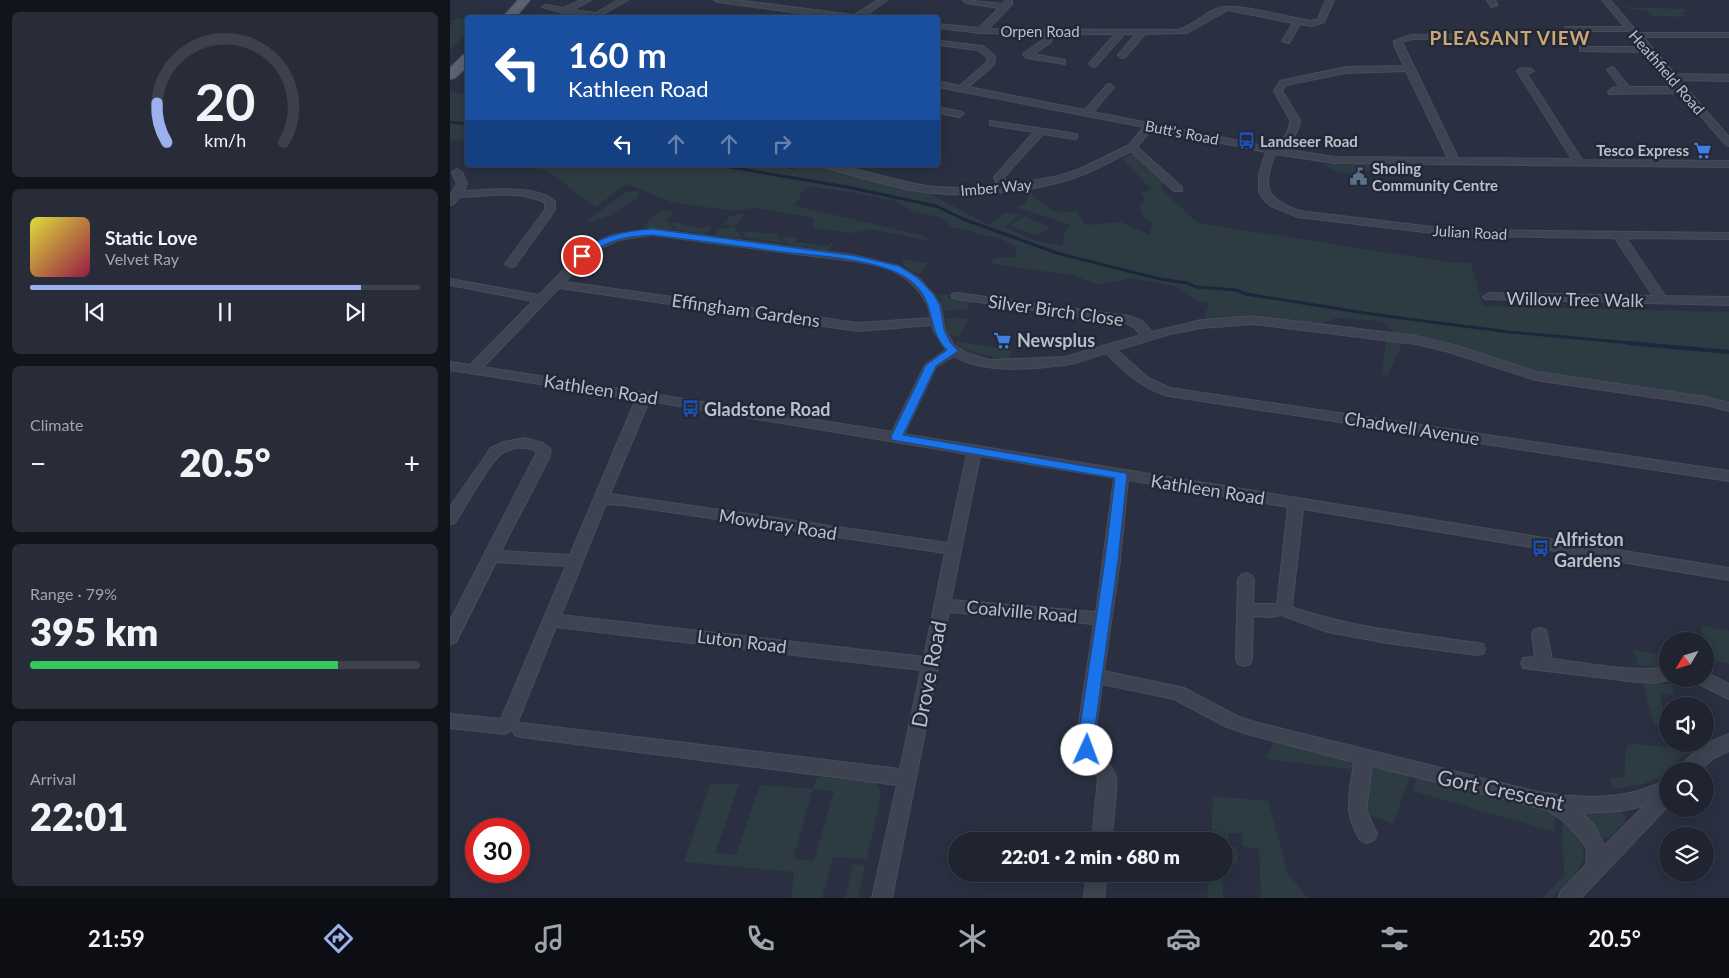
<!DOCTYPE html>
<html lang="en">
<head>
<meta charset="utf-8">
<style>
  :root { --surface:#202431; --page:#282c39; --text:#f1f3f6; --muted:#a2a4ab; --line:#3d414d; --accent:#9db0ee }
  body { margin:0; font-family:Lato,sans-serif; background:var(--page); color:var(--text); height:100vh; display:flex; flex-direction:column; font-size:19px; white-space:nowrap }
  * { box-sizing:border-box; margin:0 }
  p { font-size:16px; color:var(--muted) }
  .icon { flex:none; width:28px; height:28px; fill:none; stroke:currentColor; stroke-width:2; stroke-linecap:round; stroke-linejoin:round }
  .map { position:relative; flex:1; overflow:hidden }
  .panel { display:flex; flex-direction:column; gap:12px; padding:12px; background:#12141b; width:450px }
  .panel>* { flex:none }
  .hud { position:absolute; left:15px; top:15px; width:475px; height:152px; border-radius:5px; box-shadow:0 2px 12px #0003,0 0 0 1px var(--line); background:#1a4fa0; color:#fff; overflow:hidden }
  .needle { width:32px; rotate:232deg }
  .fabs { position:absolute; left:1209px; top:632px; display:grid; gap:10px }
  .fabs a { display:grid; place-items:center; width:55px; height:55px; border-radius:50%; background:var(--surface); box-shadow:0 2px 12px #0003,0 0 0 1px var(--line); font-size:25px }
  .speed { position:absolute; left:15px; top:818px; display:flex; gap:10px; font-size:25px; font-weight:700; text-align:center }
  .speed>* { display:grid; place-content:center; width:65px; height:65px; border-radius:50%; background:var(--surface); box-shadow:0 2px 12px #0003,0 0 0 1px var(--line); line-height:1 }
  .speed .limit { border:8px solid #d22; background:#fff; color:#111 }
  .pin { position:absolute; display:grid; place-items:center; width:42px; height:42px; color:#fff; margin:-21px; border:2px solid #fff; border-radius:50%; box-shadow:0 1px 5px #0007 }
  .me { position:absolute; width:55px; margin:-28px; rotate:2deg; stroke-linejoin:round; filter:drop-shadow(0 0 4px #0008) }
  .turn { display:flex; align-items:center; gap:18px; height:105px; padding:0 20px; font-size:22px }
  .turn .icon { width:65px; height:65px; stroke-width:2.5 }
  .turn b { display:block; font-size:35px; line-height:42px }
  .lanes { display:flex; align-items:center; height:48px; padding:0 20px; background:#0003; justify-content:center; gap:25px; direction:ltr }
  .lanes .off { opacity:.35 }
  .big { font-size:38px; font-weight:800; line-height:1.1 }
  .panel .widget { flex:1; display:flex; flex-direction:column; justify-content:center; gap:8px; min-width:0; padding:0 18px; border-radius:8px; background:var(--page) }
  .panel .dial { align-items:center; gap:0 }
  .dial svg { height:130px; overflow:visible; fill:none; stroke:var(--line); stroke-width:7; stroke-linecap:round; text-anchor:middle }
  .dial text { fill:var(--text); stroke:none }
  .song { display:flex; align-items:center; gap:15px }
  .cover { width:60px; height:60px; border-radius:8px; background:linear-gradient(135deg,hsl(60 70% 55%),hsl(340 70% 35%)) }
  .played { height:5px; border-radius:2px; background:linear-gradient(90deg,var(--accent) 85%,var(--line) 85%) }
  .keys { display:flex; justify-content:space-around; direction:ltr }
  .heat { display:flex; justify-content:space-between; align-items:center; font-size:28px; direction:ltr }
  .charge { height:8px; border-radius:4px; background:linear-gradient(90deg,#34c759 79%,var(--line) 0) }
  .trip { position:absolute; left:498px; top:832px; width:285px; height:50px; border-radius:25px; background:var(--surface); box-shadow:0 2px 12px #0003,0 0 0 1px var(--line); font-weight:800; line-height:50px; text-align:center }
  .menu { display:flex; height:80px; justify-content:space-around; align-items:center; background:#0d0e14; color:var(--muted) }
  .menu .icon { width:35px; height:35px }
  .menu .selected { color:var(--accent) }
  .menu b { font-size:22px; color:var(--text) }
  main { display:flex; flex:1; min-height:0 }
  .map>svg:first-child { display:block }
  .green { fill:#2c3c42; fill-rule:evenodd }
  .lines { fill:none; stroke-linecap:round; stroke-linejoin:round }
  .stream-far2 { stroke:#1e263e; stroke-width:2.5 }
  .stream-far1 { stroke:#1e263e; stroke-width:3 }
  .stream { stroke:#1e263e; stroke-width:4 }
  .minor-casing { stroke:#484c5a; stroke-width:2 }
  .primary-casing { stroke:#484c5a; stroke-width:2 }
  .minor { fill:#3e4351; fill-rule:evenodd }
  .primary { fill:#5c6270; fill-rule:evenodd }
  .route { fill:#1a73e8; stroke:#114b97 }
  .labels { text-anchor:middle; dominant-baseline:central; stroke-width:5; stroke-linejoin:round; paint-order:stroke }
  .far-street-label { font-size:15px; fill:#bbbfcb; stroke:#232836 }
  .far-poi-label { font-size:15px; font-weight:bold; fill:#bbbfcb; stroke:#232836; text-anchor:start }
  .street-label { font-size:18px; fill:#bbbfcb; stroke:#232836 }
  .poi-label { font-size:18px; font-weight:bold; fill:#bbbfcb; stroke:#232836; text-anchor:start }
  .far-district-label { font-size:19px; font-weight:bold; letter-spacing:1px; fill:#cca775; stroke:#232836 }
  .near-street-label { font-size:21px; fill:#bbbfcb; stroke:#232836 }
</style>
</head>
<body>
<main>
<section class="panel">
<div class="widget dial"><svg viewBox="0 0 100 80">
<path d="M14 69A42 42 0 1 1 86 69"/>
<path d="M14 69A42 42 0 0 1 8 45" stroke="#9db0ee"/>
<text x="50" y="56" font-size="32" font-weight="700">20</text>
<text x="50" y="72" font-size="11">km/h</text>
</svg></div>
<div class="widget">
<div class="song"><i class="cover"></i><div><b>Static Love</b><p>Velvet Ray</p></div></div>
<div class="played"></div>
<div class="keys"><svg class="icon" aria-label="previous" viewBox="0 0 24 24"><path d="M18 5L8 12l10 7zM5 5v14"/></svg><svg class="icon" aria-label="pause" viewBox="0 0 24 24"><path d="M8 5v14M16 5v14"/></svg><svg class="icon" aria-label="next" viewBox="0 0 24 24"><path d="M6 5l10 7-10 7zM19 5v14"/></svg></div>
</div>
<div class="widget"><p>Climate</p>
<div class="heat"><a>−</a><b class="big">20.5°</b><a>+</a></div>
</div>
<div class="widget"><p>Range · 79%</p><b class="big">395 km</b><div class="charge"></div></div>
<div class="widget"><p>Arrival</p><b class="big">22:01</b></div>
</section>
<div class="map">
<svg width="1279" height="898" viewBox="0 0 1279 898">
  <rect width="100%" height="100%" fill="#2a3041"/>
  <!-- green -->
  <g class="green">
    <polygon points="1168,7 1233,9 1238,11 1231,13 1236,17 1202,16 1196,11"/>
    <polygon points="6,19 17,19 17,33 0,50 0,26 5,23 0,21"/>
    <polygon points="0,92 17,95 17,142 0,139"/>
    <path d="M684,154L714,182L711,189L748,223L998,262L1021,263L1033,306L1279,312V403L1258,397L1096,374L1068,368L998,344L944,334L932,321L886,318L871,324L807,314L756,318L754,316L760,303L745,300L725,286L681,278L649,285L625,276L539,263L546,258L565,257L567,248L551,239L501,227L492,218L463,211L445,201L394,191L359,187L350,193V198L342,205L474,236L479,241L420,229L403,233L363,228V218L304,208L282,211L221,202L177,184L145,207L99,172L71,165H320L345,170L346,167L367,166L479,193L538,225L554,213L570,215L557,224V228L583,240L613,246L614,234L619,225C601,217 584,214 566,207L575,203L580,193L603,211L627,212L636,225L671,222L699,235L703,223L693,216L689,206L695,199L691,193L702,190L673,159L678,155Z"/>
    <path d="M875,164L919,165L921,168C911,177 886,173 876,166Z"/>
    <polygon points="188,191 189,197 159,216 142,222 137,220 177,192"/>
    <polygon points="210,210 224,212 217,220 224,230 192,228"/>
    <polygon points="295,214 284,227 293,238 292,239 265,235 270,228 277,229 281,226 274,224 279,219 278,216"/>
    <polygon points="574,216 600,227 586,236 560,225"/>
    <path d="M220,222C232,223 241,227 252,229L256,225L262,228L254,234L227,230Z"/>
    <polygon points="291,231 328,234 328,237 335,244 328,242 296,238"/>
    <polygon points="332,236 348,238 346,242 378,246 381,242 384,244 377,250 339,245 331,237"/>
    <polygon points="452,259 479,263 469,275 454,266"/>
    <polygon points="499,294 498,298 521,302 517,309 495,311 488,295"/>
    <polygon points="505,317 518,319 509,337 502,336 497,331 496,319"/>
    <polygon points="936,340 953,342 937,376 932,375"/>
    <path d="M506,341L562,350L558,359C539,357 522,354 507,344Z"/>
    <polygon points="1251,626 1279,631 1279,664 1262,661 1264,673 1255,669 1255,654 1257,654"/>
    <polygon points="1184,650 1217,656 1217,665 1207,667 1188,665"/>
    <polygon points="1193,684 1222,684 1224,696 1210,693 1214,718 1217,719 1217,727 1204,725"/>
    <polygon points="826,740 896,758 904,767 901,769 815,759"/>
    <path d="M1185,744L1227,748V744H1246L1210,777L1193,784L1164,789L1159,778L1174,777C1176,767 1173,753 1178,745Z"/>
    <polygon points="925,766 961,774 943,824 917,814 914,806 921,767"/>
    <polygon points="968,776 1105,812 1105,832 963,791"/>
    <path d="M367,777L420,782L427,784L431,795L417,859L383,857L372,898H341L344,872L234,862L260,784H289L265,853L286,855L310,785L363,789ZM363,789L384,791L364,860L343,859Z"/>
    <polygon points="763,796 818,801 838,874 858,898 811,898 809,849 792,846 792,833 778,833 779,846 787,847 788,863 774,863 774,841 761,841"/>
    <polygon points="1167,810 1175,816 1175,821 1159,838 1151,840 1135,819 1136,813 1140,811"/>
    <path d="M1112,817C1149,856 1134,865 1102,898H1093L1114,876Z"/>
    <polygon points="403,864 415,865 408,898 395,898"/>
    <polygon points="759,874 773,874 773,898 757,898"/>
  </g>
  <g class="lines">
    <!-- stream-far2 -->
    <polyline class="stream-far2" points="0,122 18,124"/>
    <!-- stream-far1 -->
    <polyline class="stream-far1" points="268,165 397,187 486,206 513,219 607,253 710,279 737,283 746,287 786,290 796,294 921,314 1059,332 1192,344"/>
    <!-- stream -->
    <polyline class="stream" points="1178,343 1279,352"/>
    <defs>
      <g id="minor">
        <polygon points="131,0 141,0 123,10 146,13 168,0 178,0 148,17 114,13 92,7 96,5 114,8"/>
        <polygon points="264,0 286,0 404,15 428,0 437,0 412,18 385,18 268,2"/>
        <path d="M513,0L553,4L556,0H562V4L538,29L727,30C743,27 753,13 769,8C785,2 841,18 861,21L868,19L876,0H884L874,22L862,26L850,24L839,43L832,41L843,23L778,10L737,33L695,34L675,57L672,58L668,55L686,34H674L646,66L643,67L639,64L665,34H603L601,42L584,54L615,60V64L577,58L573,55L574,53L594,39L595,34L531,33L488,28V24L529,28L549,8L516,3Z"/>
        <polygon points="1037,0 1045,0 1048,5 1041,7"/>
        <polygon points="1152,0 1160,0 1188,33 1279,33 1279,37 1193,37 1225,74 1279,75 1279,81 1229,80 1279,137 1279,146 1276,145 1231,93 1159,94 1158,92 1162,88 1170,87 1157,70 1161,67 1164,68 1179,87 1226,87 1197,52 1130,51 1130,47 1192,47 1179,31 1115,31 1115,27 1175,27"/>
        <path d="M1037,34V38H1034L962,39L952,42L1008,158L1122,159L1067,71C1070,67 1081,67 1084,71L1077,74L1132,160L1279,161V167L884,163L825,154C812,186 815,199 850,211L1008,230L1279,233V239L1176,238L1215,296L1279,297V305L1035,299L1033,297L1039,293L1203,296L1165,238L1008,236L848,217L821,206L814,200L809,191V174L816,152L702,129L687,147L732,187V191H724L681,151C666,159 652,167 637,173C591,192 518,199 468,191C436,186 404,175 373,167L371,165C403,165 434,178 466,184C492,190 520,187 547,186L544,177L584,132L540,125V121L627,134V138L624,139L593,134L554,177L557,185L609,176L630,169L679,145L694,127L488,87V81L510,86L537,62V57L528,50L488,45V41H490L533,46L545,56L544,65L518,87L635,110L657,85L660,84L664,87L643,112L825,148C833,139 840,132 840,120L824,91L830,81L896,67L954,66L944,45V41L961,35ZM956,71L998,158L884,157L834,149C842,140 849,132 850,120L832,91L836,85L896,73Z"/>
        <polygon points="488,107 512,112 514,114 509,117 488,113"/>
        <path d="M7,169L12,172L17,184L14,191C37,190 89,184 105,202V210L65,266L61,267L55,264L95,210V203C75,190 33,196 9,197L4,204L0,205V195L7,184L2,172Z"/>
        <path d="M202,229L403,255L449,266L469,278L484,295L491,306L495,330L504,345L517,353L539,360L615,357L691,335L684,327L676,323L507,299L503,298L501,296L503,294L507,293L679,316L692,321L702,332L751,320L803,316L966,336L1007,346L1087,372L1256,397L1279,403V411L1256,405L1085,380L999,352L966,344L803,324L751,328L720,334L667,350L698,378L720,388L1279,471V481L719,396C692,389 675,372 656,353C643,357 629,363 615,365C583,369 532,374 504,356L486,367L454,434L1279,568V580L853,509L842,606L844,608C903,628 965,634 1027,643L1033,644L1035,649L1033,654L1027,655L937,643L878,632L831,615L821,617L803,616L802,659L800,664L794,666L788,664L786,659L788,579L791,575L796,573L801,575L804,579L803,604H827L838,507L678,480L670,560L654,671L734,688L787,716L801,721L1088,792C1121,797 1156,800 1188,791C1198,788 1208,784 1218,780V806L1131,898H1108L1111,891L1136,865L1137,850L1130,838L1115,822L1097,810L922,766L916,810L927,834L924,840L917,843L910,840C892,809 900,796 904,762L794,733L775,726L724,699L652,684L644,741C647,755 663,763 666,778C668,790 662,827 661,841H642L648,778L632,757L626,741L644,624L499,612L442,898H422L447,785L71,737L65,735L62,730L54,734L0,728V714L51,719L116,566L46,562L6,642L0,644V621L87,452C76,445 60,447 50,455C38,465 15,507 5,523L0,524V507L41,448L54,442L74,438L93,443L101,450L99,458L51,551L120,555L186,399L0,370V362L20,365L83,301L0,285V279L89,295L136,247L162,235ZM202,235C253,242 304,248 354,255C382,259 415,260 441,270C461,279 478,297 481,318L408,323L115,282L144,251L169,240ZM109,288L408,331L482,325L483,330L496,350L475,365L442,432L33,367ZM199,401L517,454L498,543L160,494ZM530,456L664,478L646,612L501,600ZM156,504L173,505L495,553L474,657L111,615ZM106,627L471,670L450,769L71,723L67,724ZM1194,806L1154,846L1144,825L1132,813L1170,811Z"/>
        <path d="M1090,628L1096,630L1102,659C1138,663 1182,673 1218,667V679H1224L1205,683L1188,682L1073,668L1071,663L1073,658L1085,657L1082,634L1084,630Z"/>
        <polygon points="1255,672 1279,684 1279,699 1249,684 1247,679 1255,679"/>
        <path d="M1279,734V751L1262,759L1250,771H1229C1237,753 1261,741 1279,734Z"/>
        <polygon points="637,874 657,874 654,898 634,898"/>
      </g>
      <g id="primary">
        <polygon points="68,0 80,0 65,18 52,18"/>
        <polygon points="18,54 18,66 5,78 0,79 0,68 13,55"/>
      </g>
    </defs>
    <!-- minor casing -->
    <use href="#minor" class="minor-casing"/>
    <!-- primary casing -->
    <use href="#primary" class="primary-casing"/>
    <!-- minor -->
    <use href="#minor" class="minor"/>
    <!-- primary -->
    <use href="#primary" class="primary"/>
  </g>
  <!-- route -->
  <path class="route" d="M202,229L406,256L449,266L468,278L484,295L490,306L494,330L500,342L508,351L486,366L453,435L675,473L677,475L668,560L643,741L644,750L642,755L637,757L632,755L628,741L655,560L665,478L442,440L441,437L476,365L497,350C475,328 488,303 461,281C433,259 369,256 333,252C289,246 245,240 202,235C184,236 164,238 149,248C143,251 139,257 132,259L128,256C146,236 176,231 202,229Z"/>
  <!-- icons -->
  <defs>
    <symbol id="bus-bare" viewBox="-9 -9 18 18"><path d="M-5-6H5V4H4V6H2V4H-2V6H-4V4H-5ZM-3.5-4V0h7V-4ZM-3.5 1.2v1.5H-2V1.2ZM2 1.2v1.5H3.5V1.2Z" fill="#1a4fb4" stroke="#232836" stroke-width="2.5" paint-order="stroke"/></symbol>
    <symbol id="supermarket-bare" viewBox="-9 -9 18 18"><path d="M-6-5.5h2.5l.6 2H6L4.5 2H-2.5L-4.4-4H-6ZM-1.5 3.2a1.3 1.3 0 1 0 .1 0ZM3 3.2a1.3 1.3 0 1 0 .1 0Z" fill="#3f7fe0" stroke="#232836" stroke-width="2.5" paint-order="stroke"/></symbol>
    <symbol id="civic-bare" viewBox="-9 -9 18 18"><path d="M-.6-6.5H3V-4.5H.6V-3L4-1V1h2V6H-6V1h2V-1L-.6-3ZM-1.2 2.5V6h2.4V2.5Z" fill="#5c6f8a" stroke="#232836" stroke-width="2.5" paint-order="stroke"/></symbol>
  </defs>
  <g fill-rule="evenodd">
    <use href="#bus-bare" x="784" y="128" width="25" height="25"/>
    <use href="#supermarket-bare" x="1240" y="138" width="25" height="25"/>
    <use href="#civic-bare" x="896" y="164" width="25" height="25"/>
    <use href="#supermarket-bare" x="540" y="328" width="25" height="25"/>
    <use href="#bus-bare" x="228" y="396" width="25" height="25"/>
    <use href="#bus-bare" x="1078" y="536" width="25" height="25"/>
  </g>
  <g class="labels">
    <!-- far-street labels -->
    <g class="far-street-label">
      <text x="590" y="31">Orpen Road</text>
      <text transform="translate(1217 72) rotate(49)">Heathfield Road</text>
      <text transform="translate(732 132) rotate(11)">Butt's Road</text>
      <text transform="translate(546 187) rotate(-5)">Imber Way</text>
      <text transform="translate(1020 232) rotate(3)">Julian Road</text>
    </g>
    <!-- far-poi labels -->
    <g class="far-poi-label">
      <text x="810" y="141">Landseer Road</text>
      <text x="1239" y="150" text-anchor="end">Tesco Express</text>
      <text x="922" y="168">Sholing<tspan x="922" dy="17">Community Centre</tspan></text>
    </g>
    <!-- street labels -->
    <g class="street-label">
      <text transform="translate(1125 299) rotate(1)">Willow Tree Walk</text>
      <text transform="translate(296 310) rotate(8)">Effingham Gardens</text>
      <text transform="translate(606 310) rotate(8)">Silver Birch Close</text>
      <text transform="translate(151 389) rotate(9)">Kathleen Road</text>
      <text transform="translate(962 428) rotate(9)">Chadwell Avenue</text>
      <text transform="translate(758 489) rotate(9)">Kathleen Road</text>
      <text transform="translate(328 524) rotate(9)">Mowbray Road</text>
      <text transform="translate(572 611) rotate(5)">Coalville Road</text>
      <text transform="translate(292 641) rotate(7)">Luton Road</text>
    </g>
    <!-- poi labels -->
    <g class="poi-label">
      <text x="567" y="340">Newsplus</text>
      <text x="254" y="409">Gladstone Road</text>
      <text x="1104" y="539">Alfriston<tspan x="1104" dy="21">Gardens</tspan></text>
    </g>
    <!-- far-district labels -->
    <g class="far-district-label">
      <text x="1060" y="37">PLEASANT VIEW</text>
    </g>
    <!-- near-street labels -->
    <g class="near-street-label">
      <text transform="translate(478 674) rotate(-79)">Drove Road</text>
      <text transform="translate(1051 789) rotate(12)">Gort Crescent</text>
    </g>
  </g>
</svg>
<div class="fabs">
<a><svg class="needle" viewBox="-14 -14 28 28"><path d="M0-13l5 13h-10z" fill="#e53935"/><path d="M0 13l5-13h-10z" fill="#a2a4ab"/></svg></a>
<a><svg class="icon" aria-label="sound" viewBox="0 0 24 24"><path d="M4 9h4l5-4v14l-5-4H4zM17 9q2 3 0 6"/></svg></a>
<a><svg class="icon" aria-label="search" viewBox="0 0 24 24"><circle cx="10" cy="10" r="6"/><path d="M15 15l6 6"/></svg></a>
<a><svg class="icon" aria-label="layers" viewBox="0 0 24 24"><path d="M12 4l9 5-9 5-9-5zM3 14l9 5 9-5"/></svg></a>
</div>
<div class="speed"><div class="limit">30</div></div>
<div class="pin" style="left:132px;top:256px;background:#d93025"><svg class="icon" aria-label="arrive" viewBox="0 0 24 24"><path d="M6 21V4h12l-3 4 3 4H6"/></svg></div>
<svg class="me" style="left:637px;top:750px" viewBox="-20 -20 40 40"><circle r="19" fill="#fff"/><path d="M0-13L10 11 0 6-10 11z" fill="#1a73e8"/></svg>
<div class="trip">22:01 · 2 min · 680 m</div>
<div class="hud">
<div class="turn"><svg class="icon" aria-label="left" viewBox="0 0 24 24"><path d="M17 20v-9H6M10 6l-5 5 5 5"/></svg><div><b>160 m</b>Kathleen Road</div></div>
<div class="lanes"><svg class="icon" aria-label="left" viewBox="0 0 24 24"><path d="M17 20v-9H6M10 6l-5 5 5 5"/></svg><svg class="icon off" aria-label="ahead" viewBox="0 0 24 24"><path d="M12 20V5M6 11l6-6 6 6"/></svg><svg class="icon off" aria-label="ahead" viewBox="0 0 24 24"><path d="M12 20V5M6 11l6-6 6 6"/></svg><svg class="icon off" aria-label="right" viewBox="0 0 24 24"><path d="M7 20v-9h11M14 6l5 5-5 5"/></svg></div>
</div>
</div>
</main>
<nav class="menu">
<b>21:59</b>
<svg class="icon selected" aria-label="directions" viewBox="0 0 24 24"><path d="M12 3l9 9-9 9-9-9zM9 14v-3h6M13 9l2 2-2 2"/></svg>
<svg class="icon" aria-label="music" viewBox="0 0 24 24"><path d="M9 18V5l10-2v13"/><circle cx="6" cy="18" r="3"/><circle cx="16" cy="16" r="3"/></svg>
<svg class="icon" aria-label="phone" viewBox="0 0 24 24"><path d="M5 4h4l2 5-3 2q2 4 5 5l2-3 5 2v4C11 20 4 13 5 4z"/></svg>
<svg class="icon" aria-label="climate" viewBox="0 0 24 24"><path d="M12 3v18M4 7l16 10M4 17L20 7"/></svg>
<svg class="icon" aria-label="car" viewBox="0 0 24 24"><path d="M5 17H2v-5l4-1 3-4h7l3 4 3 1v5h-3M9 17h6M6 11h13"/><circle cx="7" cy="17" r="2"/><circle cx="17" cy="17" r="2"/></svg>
<svg class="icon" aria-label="filters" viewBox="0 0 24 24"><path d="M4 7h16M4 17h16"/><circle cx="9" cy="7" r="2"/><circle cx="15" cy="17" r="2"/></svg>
<b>20.5°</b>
</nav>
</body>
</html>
